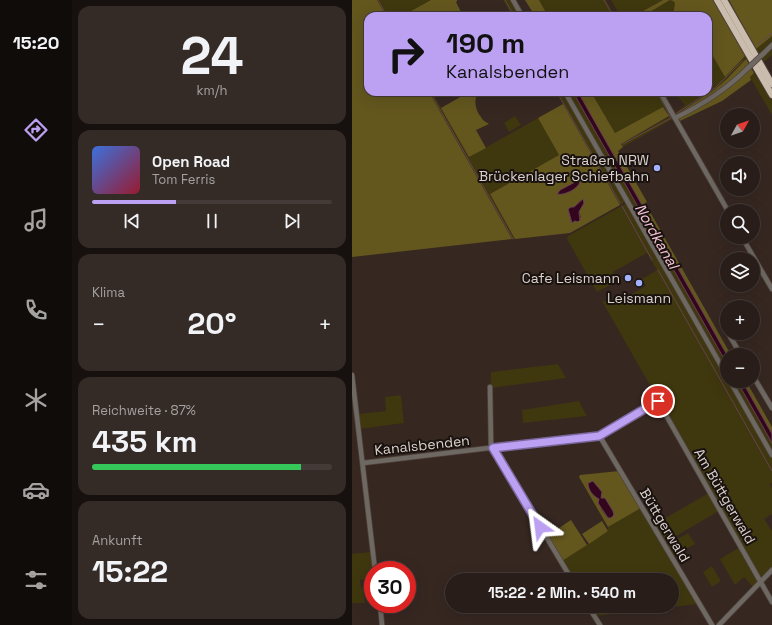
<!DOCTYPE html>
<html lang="de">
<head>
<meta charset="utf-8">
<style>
  :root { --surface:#281d19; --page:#342a26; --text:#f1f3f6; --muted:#a5a2a2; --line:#443b38; --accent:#bca0f2 }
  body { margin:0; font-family:"Space Grotesk",sans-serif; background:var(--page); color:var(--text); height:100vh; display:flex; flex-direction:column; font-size:15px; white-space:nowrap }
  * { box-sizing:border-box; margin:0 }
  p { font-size:13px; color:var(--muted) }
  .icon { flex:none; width:22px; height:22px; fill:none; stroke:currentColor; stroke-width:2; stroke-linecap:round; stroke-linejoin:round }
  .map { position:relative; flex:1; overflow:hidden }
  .details { display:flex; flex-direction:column; gap:6px; padding:6px; background:#16100e; width:280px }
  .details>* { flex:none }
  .banner { position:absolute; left:12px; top:12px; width:348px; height:84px; border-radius:12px; box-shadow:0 4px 16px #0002,0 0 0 1px var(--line); background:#bca0f2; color:#111; overflow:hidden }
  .needle { width:26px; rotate:50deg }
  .fabs { position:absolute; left:368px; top:108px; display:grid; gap:8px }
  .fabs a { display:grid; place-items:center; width:40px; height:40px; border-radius:50%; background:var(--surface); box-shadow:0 4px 16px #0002,0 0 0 1px var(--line); font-size:20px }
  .speed { position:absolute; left:12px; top:561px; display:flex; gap:8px; font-size:20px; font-weight:700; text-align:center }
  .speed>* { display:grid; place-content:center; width:52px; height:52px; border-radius:50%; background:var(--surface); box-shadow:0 4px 16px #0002,0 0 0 1px var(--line); line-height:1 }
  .speed .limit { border:6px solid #d22; background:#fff; color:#111 }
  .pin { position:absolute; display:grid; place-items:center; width:34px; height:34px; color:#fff; margin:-17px; border:2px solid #fff; border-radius:50%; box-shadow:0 1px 4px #0007 }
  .me { position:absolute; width:44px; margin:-22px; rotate:329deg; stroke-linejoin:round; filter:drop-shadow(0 0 3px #0008) }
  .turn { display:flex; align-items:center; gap:14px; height:84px; padding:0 16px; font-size:18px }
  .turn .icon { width:52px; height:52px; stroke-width:2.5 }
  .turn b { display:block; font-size:28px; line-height:34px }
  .big { font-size:30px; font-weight:700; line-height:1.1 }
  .details .tile { flex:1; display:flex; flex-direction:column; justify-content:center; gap:6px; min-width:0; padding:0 14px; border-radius:12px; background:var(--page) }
  .details .dial { align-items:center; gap:0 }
  .dial b { font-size:52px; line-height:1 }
  .song { display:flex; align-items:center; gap:12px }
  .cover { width:48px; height:48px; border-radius:6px; background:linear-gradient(135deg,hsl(220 70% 55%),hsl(350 70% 35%)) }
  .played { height:4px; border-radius:2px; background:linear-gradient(90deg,var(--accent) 35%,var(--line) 35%) }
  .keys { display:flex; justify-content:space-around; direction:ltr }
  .heat { display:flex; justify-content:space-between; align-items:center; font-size:22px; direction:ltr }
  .charge { height:6px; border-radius:3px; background:linear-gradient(90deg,#34c759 87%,var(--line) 0) }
  .trip { position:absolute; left:93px; top:573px; width:234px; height:40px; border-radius:20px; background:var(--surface); box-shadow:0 4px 16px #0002,0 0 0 1px var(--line); font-weight:700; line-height:40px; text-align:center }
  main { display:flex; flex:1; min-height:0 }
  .dock { display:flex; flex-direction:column; width:72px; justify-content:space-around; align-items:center; background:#100c0a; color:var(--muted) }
  .dock .icon { width:28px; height:28px }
  .dock .on { color:var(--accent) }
  .dock b { font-size:18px; color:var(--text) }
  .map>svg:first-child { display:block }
  .green { fill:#3f370e }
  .forest { fill:#63571e; fill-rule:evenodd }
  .water { fill:#34061e; stroke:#664352 }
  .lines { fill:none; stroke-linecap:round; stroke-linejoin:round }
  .stream { stroke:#664352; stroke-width:1 }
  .minor-casing { stroke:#50423c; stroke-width:6 }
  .highway-casing { stroke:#50423c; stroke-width:8 }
  .minor { stroke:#6e6862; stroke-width:4.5 }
  .highway { stroke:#cabdae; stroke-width:6 }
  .minor-bridge-casing { stroke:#50423c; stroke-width:6; stroke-linecap:butt }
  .minor-bridge { stroke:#6e6862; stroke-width:4.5 }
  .route-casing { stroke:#7a689d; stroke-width:10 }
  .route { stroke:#bca0f2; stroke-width:7 }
  .poi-dot { fill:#a3b2fd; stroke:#19120f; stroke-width:1.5 }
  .labels { text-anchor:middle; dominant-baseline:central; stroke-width:4; stroke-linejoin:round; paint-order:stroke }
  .poi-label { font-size:14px; fill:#dbd1cc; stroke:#19120f; text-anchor:end }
  .street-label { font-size:14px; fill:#dbd1cc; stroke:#19120f }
  .water-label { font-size:15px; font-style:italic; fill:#f8c4d8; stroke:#19120f }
</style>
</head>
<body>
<main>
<nav class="dock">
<b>15:20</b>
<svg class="icon on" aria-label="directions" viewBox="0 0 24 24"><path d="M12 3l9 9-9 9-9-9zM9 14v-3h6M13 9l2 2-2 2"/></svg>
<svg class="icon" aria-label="music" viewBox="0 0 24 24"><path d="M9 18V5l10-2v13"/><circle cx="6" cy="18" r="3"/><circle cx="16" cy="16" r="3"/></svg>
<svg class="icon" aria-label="phone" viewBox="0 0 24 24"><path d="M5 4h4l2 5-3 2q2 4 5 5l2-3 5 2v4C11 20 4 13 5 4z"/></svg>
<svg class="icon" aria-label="climate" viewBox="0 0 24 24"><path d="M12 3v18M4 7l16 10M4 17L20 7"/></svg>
<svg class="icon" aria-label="car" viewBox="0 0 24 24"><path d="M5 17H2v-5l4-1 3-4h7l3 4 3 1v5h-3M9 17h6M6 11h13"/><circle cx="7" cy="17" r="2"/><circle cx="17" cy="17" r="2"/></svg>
<svg class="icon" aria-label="filters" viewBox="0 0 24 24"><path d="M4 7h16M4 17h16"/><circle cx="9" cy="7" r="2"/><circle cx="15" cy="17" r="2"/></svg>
</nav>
<section class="details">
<div class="tile dial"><b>24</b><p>km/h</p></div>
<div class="tile">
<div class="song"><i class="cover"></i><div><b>Open Road</b><p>Tom Ferris</p></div></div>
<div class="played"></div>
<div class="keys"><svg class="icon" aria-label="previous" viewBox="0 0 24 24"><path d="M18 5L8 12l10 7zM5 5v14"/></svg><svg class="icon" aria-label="pause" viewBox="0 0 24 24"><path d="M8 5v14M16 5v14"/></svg><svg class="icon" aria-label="next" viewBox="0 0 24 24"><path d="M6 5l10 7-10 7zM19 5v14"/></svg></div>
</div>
<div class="tile"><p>Klima</p>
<div class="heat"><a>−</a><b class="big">20°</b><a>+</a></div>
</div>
<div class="tile"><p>Reichweite · 87%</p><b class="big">435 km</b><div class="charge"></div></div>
<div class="tile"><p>Ankunft</p><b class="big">15:22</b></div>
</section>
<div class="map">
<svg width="420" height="625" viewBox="0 0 420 625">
  <rect width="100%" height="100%" fill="#362721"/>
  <!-- green -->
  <g class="green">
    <polygon points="0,0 79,0 50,16 16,16 16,92 80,92 117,157 186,118 207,155 138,194 163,239 160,239 87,109 0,157"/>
    <polygon points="151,0 159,0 168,16 160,16"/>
    <polygon points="187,0 254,0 263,16 196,16"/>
    <polygon points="259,0 311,0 282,16 268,16"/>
    <polygon points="318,0 321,0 323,3 321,16 291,16"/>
    <polygon points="420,36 420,55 412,62 404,49"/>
    <polygon points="356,48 373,77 393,56 394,59 375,79 363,89 324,115 323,113 333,105 322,92 334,93 336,92 356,92"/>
    <polygon points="402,73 420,101 420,115 398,77"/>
    <polygon points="204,92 212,92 274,201 268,205"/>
    <polygon points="216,92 221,92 375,364 375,371"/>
    <polygon points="239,92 306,92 321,119 271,147 269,144 317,117 312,107 263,133"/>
    <polygon points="163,116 169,125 157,132 152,123"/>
    <polygon points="275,203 375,379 375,381 376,381 420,458 420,483 418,484 420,488 420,514 412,519 420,531 420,568 409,579 408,579 250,301 265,302 269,300 275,303 283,299 280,294 294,286 290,279 305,270 295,253 261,272 266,281 245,292 215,239 216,236"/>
    <polygon points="206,364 214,378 139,388 139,372"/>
    <polygon points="381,381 385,381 420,443 420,449"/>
    <polygon points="49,395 52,423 8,429 6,414 34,411 33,397"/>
    <polygon points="227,401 235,416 171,423 170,410"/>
    <polygon points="357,493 367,511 312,543 301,525"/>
    <polygon points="289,508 346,604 244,616 238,606 320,606 320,580 222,580 210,561 256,531 256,527"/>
    <polygon points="336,533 343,544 322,556 315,545"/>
    <polygon points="388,547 407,581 401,587 392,577 383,585 368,559"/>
    <polygon points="18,552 21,578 8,580 9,587 11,589 13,603 0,603 0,554"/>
    <polygon points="360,566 369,581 360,587 351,572"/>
  </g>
  <!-- forest -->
  <g class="forest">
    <polygon points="0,0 25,0 34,16 16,16 16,92 77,92 160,239 0,257"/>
    <polygon points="79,0 105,0 105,1 104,2 111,16 50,16"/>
    <polygon points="173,0 187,0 196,16 183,16"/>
    <polygon points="311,0 361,0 393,56 373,77 356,48 356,16 321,16 323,3 321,1 318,0 291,16 282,16"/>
    <polygon points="377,0 420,0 420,36 404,49"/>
    <polygon points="394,59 402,73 398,77 399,80 370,101 328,121 324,115 363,89 375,79"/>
    <path d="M117,92H127C121,98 123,110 129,117C130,120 134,122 137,124L124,130L134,148L117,157L89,108Z"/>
    <polygon points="226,92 239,92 263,133 311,107 317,116 269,144 271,147 266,151 295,202 293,203 379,355 375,355"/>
    <path d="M211,104L268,205L218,233L163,239L138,194L207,155L186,118ZM229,200L232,203L227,212L229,217L224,221H219L216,209L222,207Z"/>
    <polygon points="390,381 394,381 420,427 420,434"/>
    <path d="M267,471L289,508L256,527L227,477L228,475ZM245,486L250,492L249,498C258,505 257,507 258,518L255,517L249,509L247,499C243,496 239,494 238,488Z"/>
    <polygon points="219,520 235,545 210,561 195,536"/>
    <polygon points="250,521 256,531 237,544 230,534"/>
  </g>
  <!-- water -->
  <g class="water">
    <polygon points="221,92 226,92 375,355 375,364"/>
    <path d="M225,181L228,182C226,189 212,196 205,194L208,190Z"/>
    <polygon points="231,199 232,203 227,212 228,220 226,222 223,221 220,223 216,209 219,207 222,207"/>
    <polygon points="385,381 390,381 420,434 420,443"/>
    <path d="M241,481L250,492L249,498H253L261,511L262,515L259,518H256L246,503L247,499C241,496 236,490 236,483Z"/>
  </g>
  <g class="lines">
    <!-- stream -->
    <g class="stream">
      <polyline points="26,0 35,16"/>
      <polyline points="153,0 161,14"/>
      <polyline points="252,0 261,16"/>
      <polyline points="406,44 420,33"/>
      <polyline points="78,92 161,239"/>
      <polyline points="205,92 252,175"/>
      <polyline points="325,113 363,88 390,61"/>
      <polyline points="271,144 319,118 305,92"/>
      <polyline points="254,178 268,203"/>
      <polyline points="270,206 300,260"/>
      <polyline points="306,270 420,471"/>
    </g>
    <defs>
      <g id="minor">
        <polyline points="161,0 170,16"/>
        <polyline points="412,53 420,45"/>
        <polyline points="213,92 375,376"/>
        <polyline points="308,92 376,211"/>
        <path d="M323,118C350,105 374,90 396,68"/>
        <polyline points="390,237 420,289"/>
        <polyline points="371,324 375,331"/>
        <polyline points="376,333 389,355"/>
        <polyline points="0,375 23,570"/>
        <polyline points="401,376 420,408"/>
        <polyline points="378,381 420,455"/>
        <polyline points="138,387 139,444 220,580"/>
        <polyline points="247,435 360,625"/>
        <polyline points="11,463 247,435 306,401 420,602"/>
        <polyline points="28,604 30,625"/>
        <polyline points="236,606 248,625"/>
        <polyline points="367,625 420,570"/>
      </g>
      <g id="highway">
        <polyline points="365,0 420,95"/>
        <polyline points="372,0 420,84"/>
      </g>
    </defs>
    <!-- minor casing -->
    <use href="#minor" class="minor-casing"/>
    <!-- highway casing -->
    <use href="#highway" class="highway-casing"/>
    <!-- minor -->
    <use href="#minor" class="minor"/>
    <!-- highway -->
    <use href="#highway" class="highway"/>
    <defs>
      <polyline id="minor-bridge" points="396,68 412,53"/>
    </defs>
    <!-- minor-bridge casing -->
    <use href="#minor-bridge" class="minor-bridge-casing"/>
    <!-- minor-bridge -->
    <use href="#minor-bridge" class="minor-bridge"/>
  </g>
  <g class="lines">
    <defs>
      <polyline id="route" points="188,527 141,448 247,436 306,401"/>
    </defs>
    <!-- route casing -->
    <use href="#route" class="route-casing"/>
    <!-- route -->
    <use href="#route" class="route"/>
  </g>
  <!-- markers -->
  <g class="poi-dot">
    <circle cx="305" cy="168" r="4"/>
    <circle cx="276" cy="278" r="4"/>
    <circle cx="287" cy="283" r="4"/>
  </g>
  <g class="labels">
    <!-- poi labels -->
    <g class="poi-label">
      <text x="297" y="160">Straßen NRW<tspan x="297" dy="16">Brückenlager Schiefbahn</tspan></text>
      <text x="268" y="278">Cafe Leismann</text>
      <text x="287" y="298" text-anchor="middle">Leismann</text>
    </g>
    <!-- street labels -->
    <g class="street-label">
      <text transform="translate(70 445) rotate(-6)">Kanalsbenden</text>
      <text transform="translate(373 496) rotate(60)">Am Büttgerwald</text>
      <text transform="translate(313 525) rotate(59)">Büttgerwald</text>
    </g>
    <!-- water labels -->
    <g class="water-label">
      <text transform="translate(305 236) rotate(60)">Nordkanal</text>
    </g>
  </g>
</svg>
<div class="fabs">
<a><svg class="needle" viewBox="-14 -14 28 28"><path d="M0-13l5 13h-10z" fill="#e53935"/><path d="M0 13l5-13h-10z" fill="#a5a2a2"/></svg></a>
<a><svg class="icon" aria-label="sound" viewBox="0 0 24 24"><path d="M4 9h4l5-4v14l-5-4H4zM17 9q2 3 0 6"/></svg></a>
<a><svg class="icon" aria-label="search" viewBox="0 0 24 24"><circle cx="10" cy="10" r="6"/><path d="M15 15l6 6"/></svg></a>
<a><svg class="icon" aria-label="layers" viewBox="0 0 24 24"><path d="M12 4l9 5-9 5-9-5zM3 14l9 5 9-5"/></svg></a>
<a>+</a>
<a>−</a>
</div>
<div class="speed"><div class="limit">30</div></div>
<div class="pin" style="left:306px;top:401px;background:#d93025"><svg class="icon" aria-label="arrive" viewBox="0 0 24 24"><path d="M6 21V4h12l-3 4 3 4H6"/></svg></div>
<svg class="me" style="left:188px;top:527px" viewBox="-20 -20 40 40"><path d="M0-17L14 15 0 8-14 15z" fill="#bca0f2" stroke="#fff" stroke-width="4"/></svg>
<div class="trip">15:22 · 2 Min. · 540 m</div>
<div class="banner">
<div class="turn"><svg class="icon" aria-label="right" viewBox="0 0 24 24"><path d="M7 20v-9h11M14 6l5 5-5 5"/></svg><div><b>190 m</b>Kanalsbenden</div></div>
</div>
</div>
</main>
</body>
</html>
